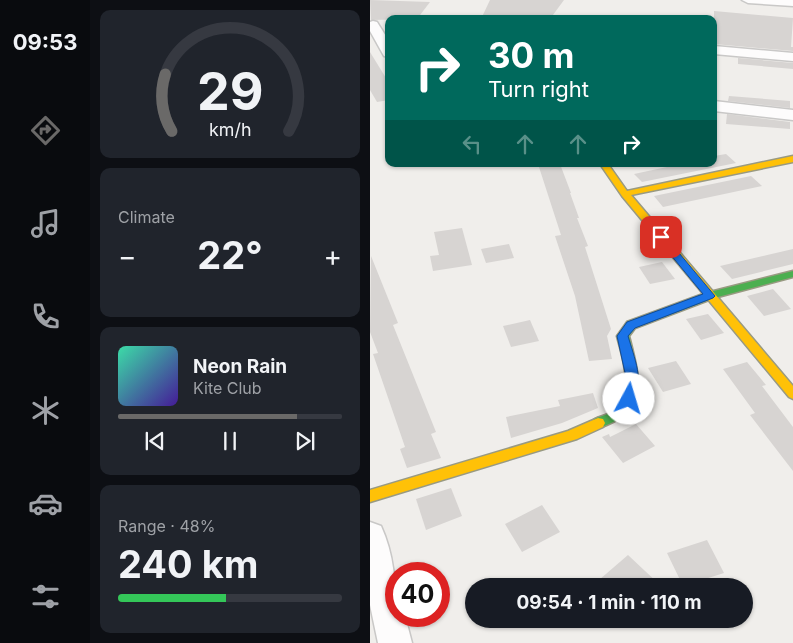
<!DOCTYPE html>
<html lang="en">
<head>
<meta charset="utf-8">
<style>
  :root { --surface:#171b24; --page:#20242c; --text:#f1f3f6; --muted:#9ea1a6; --line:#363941; --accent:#6a6968 }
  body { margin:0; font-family:Inter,sans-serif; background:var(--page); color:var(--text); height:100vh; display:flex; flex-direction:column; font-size:19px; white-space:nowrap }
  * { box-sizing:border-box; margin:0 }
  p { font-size:16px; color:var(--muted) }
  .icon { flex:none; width:28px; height:28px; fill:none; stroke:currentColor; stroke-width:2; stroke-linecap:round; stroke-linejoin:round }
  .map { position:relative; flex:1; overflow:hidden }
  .panel { display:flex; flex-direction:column; gap:10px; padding:10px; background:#0d0f14; width:280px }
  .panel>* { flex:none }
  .hud { position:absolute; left:15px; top:15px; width:332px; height:152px; border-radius:10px; box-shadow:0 1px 4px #0004; background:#00695c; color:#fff; overflow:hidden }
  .speed { position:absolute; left:15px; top:562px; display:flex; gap:10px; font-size:25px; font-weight:700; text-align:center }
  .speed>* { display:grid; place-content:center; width:65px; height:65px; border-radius:50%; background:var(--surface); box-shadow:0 1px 4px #0004; line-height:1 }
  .speed .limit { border:8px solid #d22; background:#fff; color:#111 }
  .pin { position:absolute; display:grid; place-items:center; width:42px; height:42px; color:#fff; margin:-21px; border-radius:10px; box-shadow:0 2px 8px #0006 }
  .me { position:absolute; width:55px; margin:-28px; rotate:6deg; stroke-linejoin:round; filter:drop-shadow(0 0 4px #0008) }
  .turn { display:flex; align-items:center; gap:18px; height:105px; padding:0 20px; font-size:22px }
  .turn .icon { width:65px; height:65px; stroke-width:2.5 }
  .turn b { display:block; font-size:35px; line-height:42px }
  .lanes { display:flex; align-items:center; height:48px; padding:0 20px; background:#0003; justify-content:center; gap:25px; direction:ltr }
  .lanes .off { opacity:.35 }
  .big { font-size:38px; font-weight:700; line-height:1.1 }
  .panel .tile { flex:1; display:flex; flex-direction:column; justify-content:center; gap:8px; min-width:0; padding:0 18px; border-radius:10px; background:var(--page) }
  .panel .dial { align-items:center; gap:0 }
  .dial svg { height:130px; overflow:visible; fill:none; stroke:var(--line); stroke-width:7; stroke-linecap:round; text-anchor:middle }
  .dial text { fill:var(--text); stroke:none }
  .song { display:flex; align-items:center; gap:15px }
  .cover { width:60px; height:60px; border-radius:8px; background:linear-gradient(135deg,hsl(160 70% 55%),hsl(260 70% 35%)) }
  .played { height:5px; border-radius:2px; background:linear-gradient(90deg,var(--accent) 80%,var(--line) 80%) }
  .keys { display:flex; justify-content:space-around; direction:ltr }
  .heat { display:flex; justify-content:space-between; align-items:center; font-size:28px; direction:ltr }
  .charge { height:8px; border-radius:4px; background:linear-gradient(90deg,#34c759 48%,var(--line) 0) }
  .trip { position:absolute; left:95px; top:578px; width:288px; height:50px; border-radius:25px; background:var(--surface); box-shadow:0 1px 4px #0004; font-weight:700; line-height:50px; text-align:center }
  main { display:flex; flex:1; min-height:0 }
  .tab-bar { display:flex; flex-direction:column; width:90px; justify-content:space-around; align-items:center; background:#090b0e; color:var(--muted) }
  .tab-bar .icon { width:35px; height:35px }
  .tab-bar .current { color:var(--accent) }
  .tab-bar b { font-size:22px; color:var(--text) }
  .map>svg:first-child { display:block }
  .building { fill:#d7d4d2 }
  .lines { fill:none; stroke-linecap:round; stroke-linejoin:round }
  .street-casing { stroke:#c9c8c7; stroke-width:3 }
  .fast-casing { stroke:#999a82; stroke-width:3 }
  .slow-casing { stroke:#999a82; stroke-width:3 }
  .street { fill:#fdfcfc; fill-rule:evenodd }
  .fast { fill:#4caf50; fill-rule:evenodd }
  .slow { fill:#ffc107; fill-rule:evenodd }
  .route { fill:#1a73e8; stroke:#114b97 }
</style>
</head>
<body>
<main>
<nav class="tab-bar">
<b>09:53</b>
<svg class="icon current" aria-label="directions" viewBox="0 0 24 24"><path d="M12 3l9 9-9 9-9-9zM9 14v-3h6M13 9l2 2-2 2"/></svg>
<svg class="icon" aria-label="music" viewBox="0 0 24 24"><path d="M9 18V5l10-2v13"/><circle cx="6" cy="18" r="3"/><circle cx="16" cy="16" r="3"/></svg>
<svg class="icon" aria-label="phone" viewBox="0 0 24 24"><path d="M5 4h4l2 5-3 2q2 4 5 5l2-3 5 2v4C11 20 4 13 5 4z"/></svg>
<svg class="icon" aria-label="climate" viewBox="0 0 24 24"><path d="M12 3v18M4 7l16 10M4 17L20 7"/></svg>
<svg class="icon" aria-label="car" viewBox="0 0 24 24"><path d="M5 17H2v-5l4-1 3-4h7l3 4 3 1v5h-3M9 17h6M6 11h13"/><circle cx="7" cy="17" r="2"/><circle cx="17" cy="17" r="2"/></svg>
<svg class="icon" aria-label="filters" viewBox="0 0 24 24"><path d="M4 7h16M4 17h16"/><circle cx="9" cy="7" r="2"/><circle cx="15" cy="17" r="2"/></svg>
</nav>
<section class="panel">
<div class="tile dial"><svg viewBox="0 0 100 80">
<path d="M14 69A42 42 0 1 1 86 69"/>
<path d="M14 69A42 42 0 0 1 10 34" stroke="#6a6968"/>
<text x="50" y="56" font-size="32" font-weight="700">29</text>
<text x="50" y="72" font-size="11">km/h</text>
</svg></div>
<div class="tile"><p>Climate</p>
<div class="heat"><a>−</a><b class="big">22°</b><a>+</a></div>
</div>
<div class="tile">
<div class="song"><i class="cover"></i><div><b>Neon Rain</b><p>Kite Club</p></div></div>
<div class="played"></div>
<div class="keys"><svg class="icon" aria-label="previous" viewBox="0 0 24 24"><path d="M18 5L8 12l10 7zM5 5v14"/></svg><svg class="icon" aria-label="pause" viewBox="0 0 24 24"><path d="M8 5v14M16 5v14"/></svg><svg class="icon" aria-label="next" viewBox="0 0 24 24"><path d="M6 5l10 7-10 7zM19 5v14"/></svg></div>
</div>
<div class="tile"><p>Range · 48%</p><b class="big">240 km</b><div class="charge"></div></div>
</section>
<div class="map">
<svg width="423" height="643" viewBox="0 0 423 643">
  <rect width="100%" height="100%" fill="#f0eeeb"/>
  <!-- building -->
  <g class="building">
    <polygon points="0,0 60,2 47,19 1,20"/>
    <polygon points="120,0 194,0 180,19 111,19"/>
    <polygon points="344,11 423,18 421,47 423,47 423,51 344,44"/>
    <polygon points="0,52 19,83 19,100 7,102 0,90"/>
    <polygon points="368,58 423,63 423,69 368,64"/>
    <polygon points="359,96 420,101 420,108 358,101"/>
    <polygon points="357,114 420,122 420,129 356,124"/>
    <polygon points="356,154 366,163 272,182 264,174 311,164 344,164 344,156"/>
    <polygon points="168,164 190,164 201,193 200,193 209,218 207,218 218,246 215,247 241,329 237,336 242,359 219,361 205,296 185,236 191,235"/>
    <polygon points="381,176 392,186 293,207 284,196"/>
    <polygon points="92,228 102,265 63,271 60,256 69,255 64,232"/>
    <polygon points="139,244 144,258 116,263 111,249"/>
    <polygon points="423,249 423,264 362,279 350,266"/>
    <polygon points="1,256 28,323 23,325 66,432 61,434 71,458 37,468 30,449 35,447 3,354 8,353 0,332"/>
    <polygon points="292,262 305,279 280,284 269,267"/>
    <polygon points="403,289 421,309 394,316 377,296"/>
    <polygon points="338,314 354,333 331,340 316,319"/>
    <polygon points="160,320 169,341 141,347 133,326"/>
    <polygon points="306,361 321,384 293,392 278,368"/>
    <polygon points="377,362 396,385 392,386 423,427 423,471 380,415 385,413 353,369"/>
    <polygon points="223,393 228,408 192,423 141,438 136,417 190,406 188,400"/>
    <polygon points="266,424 285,446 253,463 232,437 239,434 240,437"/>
    <polygon points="81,488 92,516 56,530 46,499"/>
    <polygon points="172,505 190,532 152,552 135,524"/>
    <polygon points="337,540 354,573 313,586 297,553"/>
    <polygon points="258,555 291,586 222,586"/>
  </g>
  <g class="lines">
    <defs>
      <g id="street">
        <polygon points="372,0 423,0 423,6 378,3"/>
        <polygon points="3,21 7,22 19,41 19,57 14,56 0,31 0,22"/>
        <polygon points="344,46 423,53 423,61 344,54"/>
        <polygon points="344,101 423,110 423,120 344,111"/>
        <path d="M0,522L11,526C24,554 26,585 26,616H35L42,643H8L0,605Z"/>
      </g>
      <path id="fast" d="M423,271V277L344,298L265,328L259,336C270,379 280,412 228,428L223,427L221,423C225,416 235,417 241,412C266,396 253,359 247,336L257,322L336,293Z"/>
      <g id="slow">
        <polygon points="423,156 423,162 261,195 423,386 423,399 419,397 252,196 230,164 238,164 257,191"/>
        <polygon points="228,418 233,419 235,423 233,427 207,439 0,502 0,490 198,431"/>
      </g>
    </defs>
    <!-- street casing -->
    <use href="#street" class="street-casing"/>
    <!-- fast casing -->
    <use href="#fast" class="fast-casing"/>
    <!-- slow casing -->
    <use href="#slow" class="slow-casing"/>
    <!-- street -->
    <use href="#street" class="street"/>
    <!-- fast -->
    <use href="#fast" class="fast"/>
    <!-- slow -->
    <use href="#slow" class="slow"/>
  </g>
  <!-- route -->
  <path class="route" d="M291,234L294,235L345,296L343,298L265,328L258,336C264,357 275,382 264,403H255L253,399L257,382L247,336L257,322L333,294L286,237Z"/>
</svg>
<div class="speed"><div class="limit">40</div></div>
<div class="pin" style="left:291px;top:237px;background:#d93025"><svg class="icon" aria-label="arrive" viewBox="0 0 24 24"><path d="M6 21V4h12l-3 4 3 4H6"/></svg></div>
<svg class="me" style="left:259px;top:399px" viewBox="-20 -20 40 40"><circle r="19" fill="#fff"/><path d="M0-13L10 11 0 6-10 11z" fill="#1a73e8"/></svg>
<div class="trip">09:54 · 1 min · 110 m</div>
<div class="hud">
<div class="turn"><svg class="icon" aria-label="right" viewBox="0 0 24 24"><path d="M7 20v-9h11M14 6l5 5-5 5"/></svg><div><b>30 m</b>Turn right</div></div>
<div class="lanes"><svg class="icon off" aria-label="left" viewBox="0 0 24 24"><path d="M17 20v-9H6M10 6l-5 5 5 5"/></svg><svg class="icon off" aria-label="ahead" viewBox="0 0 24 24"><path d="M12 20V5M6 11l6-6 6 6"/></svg><svg class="icon off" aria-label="ahead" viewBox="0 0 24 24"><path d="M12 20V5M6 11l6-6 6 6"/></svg><svg class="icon" aria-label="right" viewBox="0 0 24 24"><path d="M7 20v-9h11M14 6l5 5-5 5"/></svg></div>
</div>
</div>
</main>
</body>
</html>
